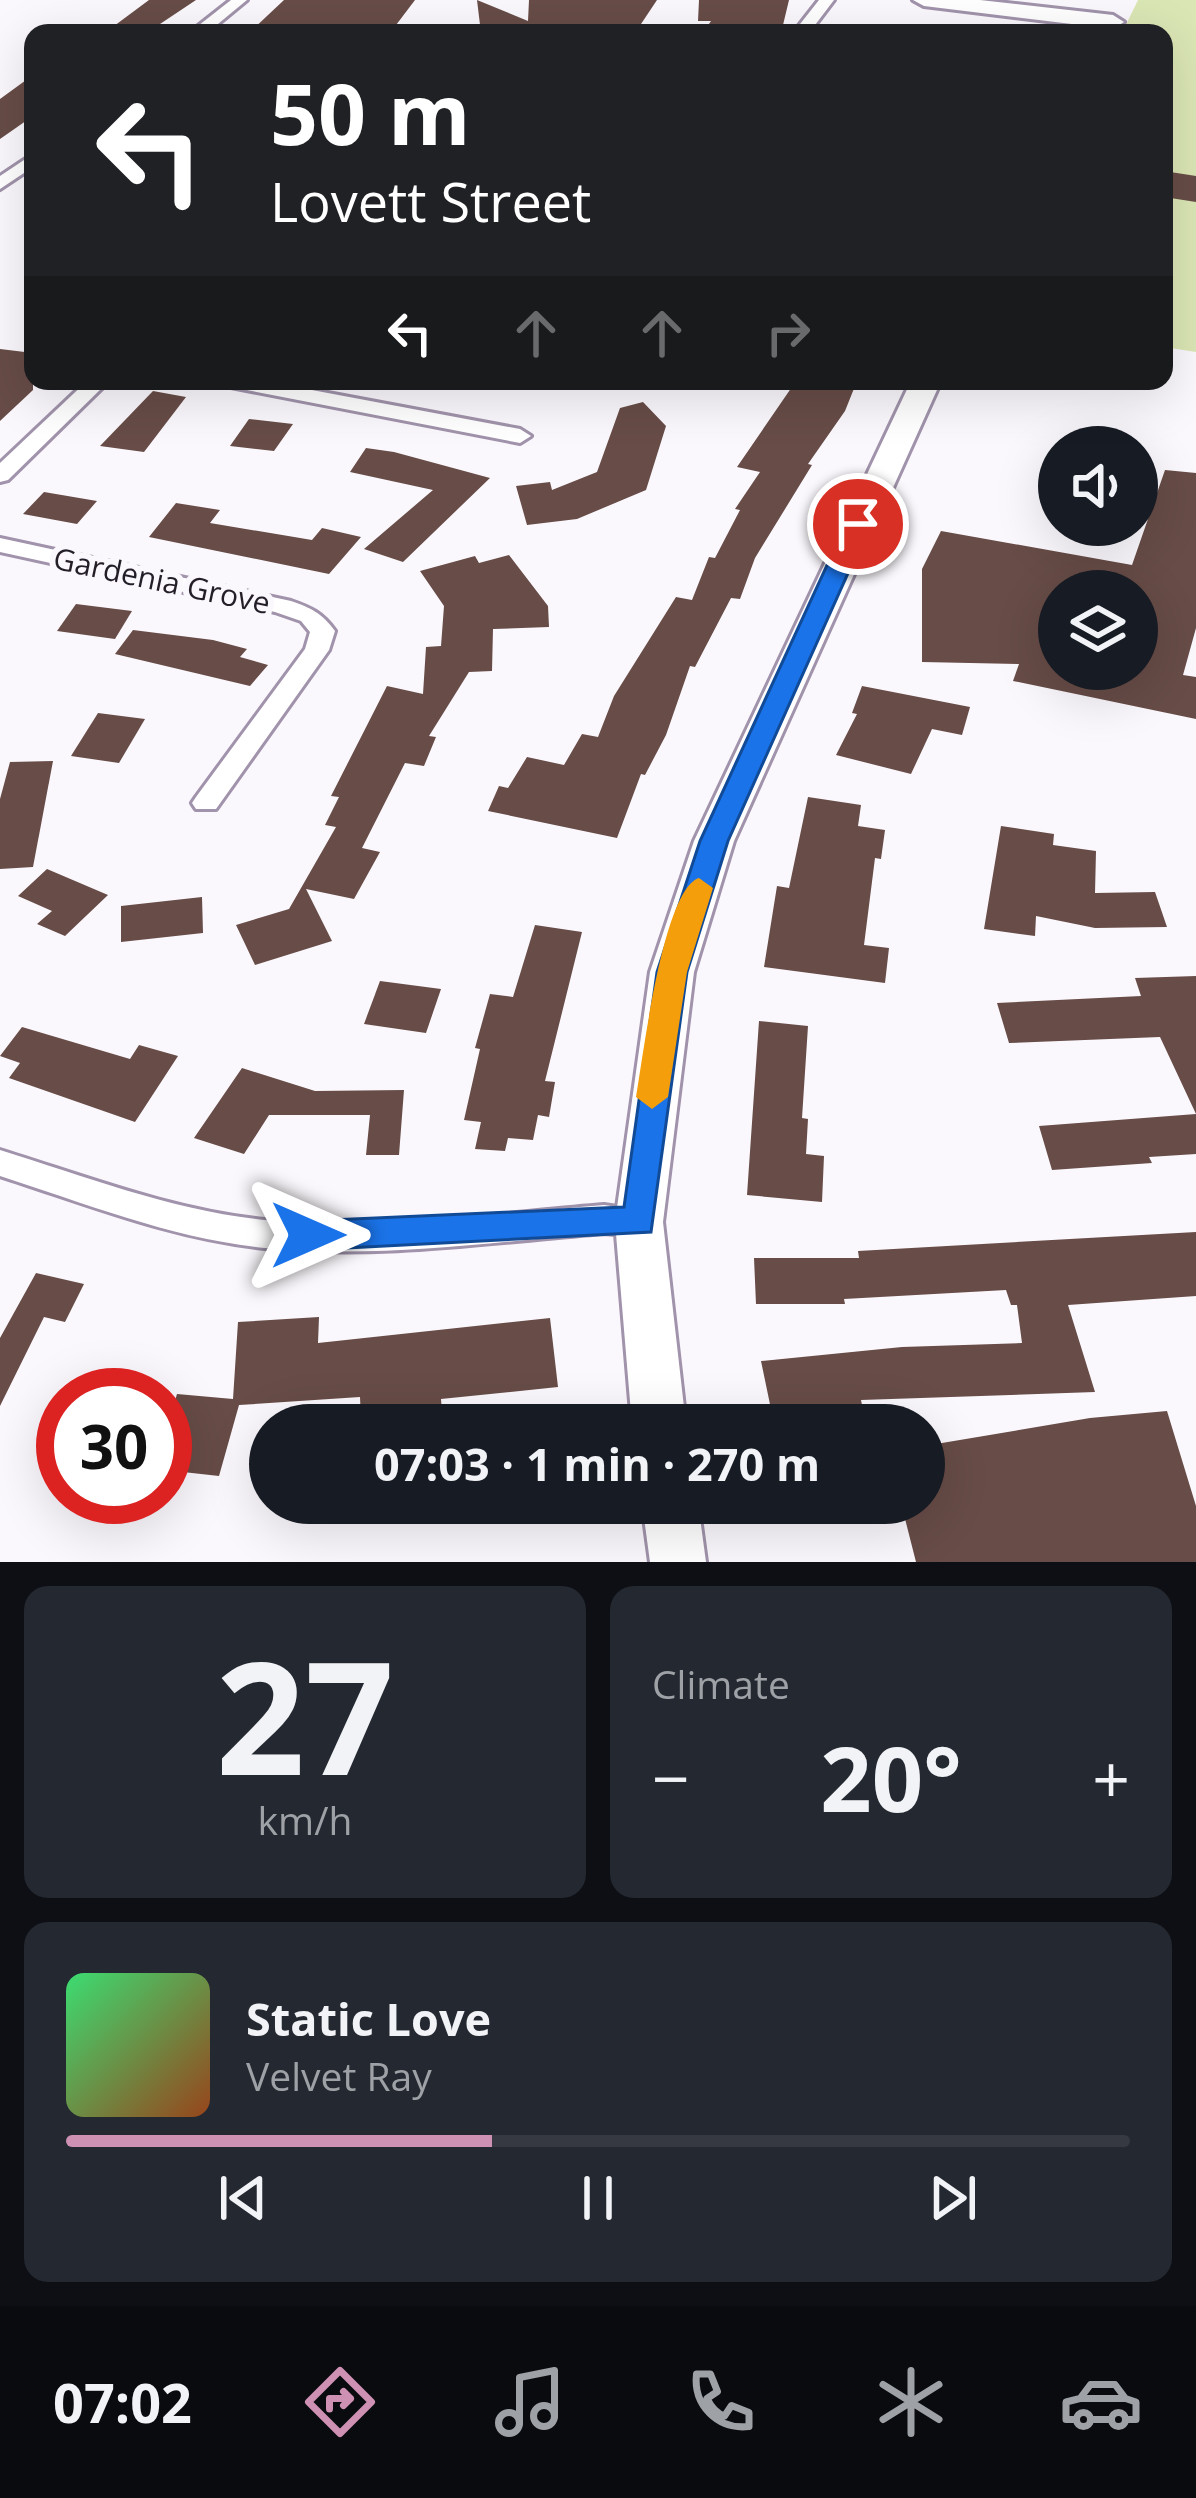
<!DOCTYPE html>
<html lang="en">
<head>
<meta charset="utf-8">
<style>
  :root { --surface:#171b24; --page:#242831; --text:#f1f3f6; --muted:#9ea1a6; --line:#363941; --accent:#ce91b3 }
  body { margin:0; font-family:"Open Sans",sans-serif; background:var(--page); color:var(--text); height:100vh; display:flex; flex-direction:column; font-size:45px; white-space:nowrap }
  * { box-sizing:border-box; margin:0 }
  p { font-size:39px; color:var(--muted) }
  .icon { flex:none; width:66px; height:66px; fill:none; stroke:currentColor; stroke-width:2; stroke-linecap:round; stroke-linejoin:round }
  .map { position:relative; height:1562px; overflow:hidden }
  .sheet { display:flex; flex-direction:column; gap:24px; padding:24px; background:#0d0f14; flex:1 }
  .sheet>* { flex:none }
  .banner { position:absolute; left:24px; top:24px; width:1149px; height:366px; border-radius:24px; box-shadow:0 12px 48px #0002; background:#202124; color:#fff; overflow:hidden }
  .buttons { position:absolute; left:1038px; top:426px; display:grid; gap:24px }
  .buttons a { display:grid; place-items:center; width:120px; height:120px; border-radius:50%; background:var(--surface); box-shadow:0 12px 48px #0002; font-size:60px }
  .speed { position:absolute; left:36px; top:1368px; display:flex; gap:24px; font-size:60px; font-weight:700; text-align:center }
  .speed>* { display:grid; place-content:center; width:156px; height:156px; border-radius:50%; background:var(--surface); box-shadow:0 12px 48px #0002; line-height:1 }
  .speed .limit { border:18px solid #d22; background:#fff; color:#111 }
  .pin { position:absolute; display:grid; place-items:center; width:102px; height:102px; color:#fff; margin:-51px; border:6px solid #fff; border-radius:50%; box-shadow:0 3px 12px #0007 }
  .me { position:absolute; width:132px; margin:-66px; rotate:90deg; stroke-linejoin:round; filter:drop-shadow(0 0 9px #0008) }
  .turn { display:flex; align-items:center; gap:42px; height:252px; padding:0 48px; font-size:54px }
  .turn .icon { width:156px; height:156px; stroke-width:2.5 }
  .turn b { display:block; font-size:84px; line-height:102px }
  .lanes { display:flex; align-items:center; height:114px; padding:0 48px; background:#0003; justify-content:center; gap:60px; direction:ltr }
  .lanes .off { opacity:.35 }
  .big { font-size:90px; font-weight:700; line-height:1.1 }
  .sheet .widget { flex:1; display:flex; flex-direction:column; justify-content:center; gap:18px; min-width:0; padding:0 42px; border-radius:24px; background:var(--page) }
  .sheet .dial { align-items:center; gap:0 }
  .dial b { font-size:156px; line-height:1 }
  .song { display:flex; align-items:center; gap:36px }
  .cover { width:144px; height:144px; border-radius:18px; background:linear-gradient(135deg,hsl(140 70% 55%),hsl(20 70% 35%)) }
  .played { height:12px; border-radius:6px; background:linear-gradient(90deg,var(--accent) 40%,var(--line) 40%) }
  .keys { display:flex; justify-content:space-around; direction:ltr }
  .heat { display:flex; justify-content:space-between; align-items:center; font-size:66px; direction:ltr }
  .sheet .tiles { flex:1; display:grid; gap:24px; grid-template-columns:1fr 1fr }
  .widget:last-child { grid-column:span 2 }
  .trip { position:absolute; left:249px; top:1404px; width:696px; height:120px; border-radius:60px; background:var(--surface); box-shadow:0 12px 48px #0002; font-weight:700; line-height:120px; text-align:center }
  .tab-bar { display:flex; height:192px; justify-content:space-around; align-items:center; background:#090b0e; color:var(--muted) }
  .tab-bar .icon { width:84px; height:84px }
  .tab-bar .current { color:var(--accent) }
  .tab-bar b { font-size:54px; color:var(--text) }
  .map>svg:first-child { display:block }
  .green { fill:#dbe6b5 }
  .building { fill:#674c47; fill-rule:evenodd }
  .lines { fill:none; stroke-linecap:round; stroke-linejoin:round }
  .street-casing { stroke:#a093ab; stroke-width:6 }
  .secondary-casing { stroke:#a093ab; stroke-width:6 }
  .street { fill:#fff; fill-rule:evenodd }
  .secondary { fill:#fff; fill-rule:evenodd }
  .route { fill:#1a73e8; stroke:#114b97; stroke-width:3 }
  .slow { fill:#f59e0b }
  .labels { text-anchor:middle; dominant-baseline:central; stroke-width:12; stroke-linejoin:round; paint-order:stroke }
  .street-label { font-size:30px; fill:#231e28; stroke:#fbf8fd }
</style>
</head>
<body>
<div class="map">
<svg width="1196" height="1562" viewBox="0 0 1196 1562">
  <rect width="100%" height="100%" fill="#fbf8fd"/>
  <!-- green -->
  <polygon class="green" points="1138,0 1196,0 1196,352 1164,347 1164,33 1122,33"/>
  <!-- building -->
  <g class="building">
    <polygon points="149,0 196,0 148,32 114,26"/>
    <polygon points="284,0 415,0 390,33 249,33"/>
    <polygon points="477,0 528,21 529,0 657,0 635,33 481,33"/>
    <polygon points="699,0 789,0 783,25 761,24 755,33 703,33 711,21 698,21"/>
    <polygon points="33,75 33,116 0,139 0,99"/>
    <polygon points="1164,171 1196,176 1196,202 1164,197"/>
    <polygon points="0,349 33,353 33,390 0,421"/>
    <polygon points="796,381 857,381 845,411 808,464 812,465 755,558 740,599 731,598 695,667 690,666 666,735 645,775 641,774 617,838 488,811 499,786 508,788 527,757 564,765 582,734 598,737 614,696 676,597 692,600 709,557 715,558 740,510 735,509 760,472 737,467"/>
    <polygon points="153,391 186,397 144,452 100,446"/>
    <polygon points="643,402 666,426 646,490 577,519 527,525 516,486 550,482 552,490 597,472 620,408"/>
    <polygon points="249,419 293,424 274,451 230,446"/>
    <polygon points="366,448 394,452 490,478 403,562 364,549 433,490 350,472"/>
    <path d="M1165,470L1196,473V628L1183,675L1196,677V719L1013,681L1019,664L922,662V569L941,531L1132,565ZM1059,591H1137V669H1059Z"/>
    <polygon points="44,492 97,501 77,524 23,514"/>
    <polygon points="176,503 220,510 210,523 312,540 322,528 361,537 329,574 149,537"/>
    <polygon points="509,555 548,606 549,627 493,629 492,671 469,672 429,736 436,737 424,766 405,763 362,848 380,852 354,899 306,889 332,941 255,965 236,925 289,909 336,827 325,825 339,797 331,796 387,686 423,694 426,647 441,646 444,606 420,571 475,556 479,563"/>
    <polygon points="76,604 132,611 115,639 57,631"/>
    <polygon points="133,630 213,640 247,649 240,657 268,665 250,686 115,654"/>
    <polygon points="862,686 970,707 962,735 932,729 911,774 836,755 857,714 852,713"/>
    <polygon points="98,713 145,719 119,763 71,756"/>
    <polygon points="53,761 33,867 0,869 0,799 10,762"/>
    <polygon points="808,797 861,805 858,826 885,830 881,859 875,858 864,945 889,948 885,983 764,967 777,886 789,888"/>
    <polygon points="1001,826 1054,834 1053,845 1096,851 1095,893 1155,892 1167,927 1095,928 1036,916 1035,936 984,929"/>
    <polygon points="47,869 108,895 65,936 37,924 52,911 18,896"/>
    <polygon points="202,897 203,933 121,942 121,906"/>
    <polygon points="535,925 582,932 545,1081 555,1082 549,1117 538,1115 533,1140 508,1138 505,1151 475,1149 481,1122 464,1120 480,1049 475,1048 490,994 513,997"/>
    <polygon points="1196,976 1196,1114 1160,1037 1009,1043 997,1003 1141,996 1135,978"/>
    <polygon points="380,981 441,989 426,1033 364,1024"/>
    <polygon points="759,1021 808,1026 802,1118 808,1119 806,1154 824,1156 822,1202 747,1195"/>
    <polygon points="22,1027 130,1059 139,1045 178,1056 135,1122 9,1078 20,1063 0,1056"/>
    <polygon points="242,1068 315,1091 404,1090 399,1155 366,1155 370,1115 269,1115 244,1154 194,1138"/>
    <polygon points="1196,1114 1196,1154 1149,1157 1152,1163 1052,1170 1039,1126"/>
    <polygon points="1196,1232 1196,1296 1068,1305 1095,1392 861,1400 862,1405 772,1414 761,1361 902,1347 1022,1343 1017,1305 1011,1305 1006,1290 844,1299 845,1304 756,1304 754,1258 859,1258 858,1251"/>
    <polygon points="36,1273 84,1284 65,1322 44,1317 0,1406 0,1338"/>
    <polygon points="319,1317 318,1343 550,1318 558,1387 441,1399 442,1413 361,1420 360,1397 239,1405 219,1476 165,1470 165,1434 177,1394 233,1399 238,1322"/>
    <polygon points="1167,1411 1196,1506 1196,1562 916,1562 901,1503 924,1503 924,1446 1090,1418"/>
  </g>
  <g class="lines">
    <defs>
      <g id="street">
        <polygon points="231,0 247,0 207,33 189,33"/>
        <polygon points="819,0 834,0 809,33 793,33"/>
        <polygon points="33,154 33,167 0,189 0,176"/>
        <polygon points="87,381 109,381 8,480 0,482 0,463"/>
        <polygon points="221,381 264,381 520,429 531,436 520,443 231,387"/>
        <path d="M0,538L291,601C311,608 322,613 335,631L329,650L216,809H196L192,803L196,797L305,649L310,632L301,621L275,612L0,552Z"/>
        <path d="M0,1150C87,1177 174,1211 265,1220C378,1231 492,1214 604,1205L651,1212L656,1222L651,1232L639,1236L604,1233C492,1242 378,1259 265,1248C174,1239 87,1204 0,1176Z"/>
      </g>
      <g id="secondary">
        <polygon points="913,0 980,0 1113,15 1124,22 1113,29 924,6"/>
        <polygon points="911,381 941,381 734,841 694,972 663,1222 686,1425 632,1425 615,1222 650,972 694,841"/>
        <polygon points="642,1503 698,1503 706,1562 650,1562"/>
      </g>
    </defs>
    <!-- street casing -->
    <use href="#street" class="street-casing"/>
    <!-- secondary casing -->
    <use href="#secondary" class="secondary-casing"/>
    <!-- street -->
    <use href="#street" class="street"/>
    <!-- secondary -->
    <use href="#secondary" class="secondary"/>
  </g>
  <!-- route -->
  <polygon class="route" points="858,517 870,524 728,841 687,972 651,1232 308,1250 296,1245 291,1235 296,1225 308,1221 624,1207 657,972 700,841 846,524"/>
  <!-- slow -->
  <path class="slow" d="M699,878L713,888L687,972L668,1097L652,1109L636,1097C643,1058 663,889 699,878Z"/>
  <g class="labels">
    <!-- street labels -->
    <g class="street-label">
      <text transform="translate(162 580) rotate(12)">Gardenia Grove</text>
    </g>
  </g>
</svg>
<div class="buttons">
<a><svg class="icon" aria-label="sound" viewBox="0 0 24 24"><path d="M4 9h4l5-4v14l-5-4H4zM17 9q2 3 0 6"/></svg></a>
<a><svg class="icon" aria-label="layers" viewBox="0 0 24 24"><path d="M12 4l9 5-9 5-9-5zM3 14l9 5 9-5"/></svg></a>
</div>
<div class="speed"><div class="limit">30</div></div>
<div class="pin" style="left:858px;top:524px;background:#d93025"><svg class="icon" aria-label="arrive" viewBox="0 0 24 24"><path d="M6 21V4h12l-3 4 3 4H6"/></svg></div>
<svg class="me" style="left:308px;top:1235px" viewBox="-20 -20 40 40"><path d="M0-17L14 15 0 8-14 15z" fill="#1a73e8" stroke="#fff" stroke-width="4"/></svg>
<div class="trip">07:03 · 1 min · 270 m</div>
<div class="banner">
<div class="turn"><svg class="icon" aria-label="left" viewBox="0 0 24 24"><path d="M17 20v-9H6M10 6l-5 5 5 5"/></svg><div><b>50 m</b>Lovett Street</div></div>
<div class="lanes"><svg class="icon" aria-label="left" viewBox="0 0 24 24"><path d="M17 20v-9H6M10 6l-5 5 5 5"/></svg><svg class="icon off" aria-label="ahead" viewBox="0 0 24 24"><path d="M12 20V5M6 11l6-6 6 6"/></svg><svg class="icon off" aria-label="ahead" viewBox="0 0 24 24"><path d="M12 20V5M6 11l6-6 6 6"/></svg><svg class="icon off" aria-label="right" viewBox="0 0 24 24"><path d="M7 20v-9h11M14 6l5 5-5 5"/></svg></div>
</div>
</div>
<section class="sheet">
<div class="tiles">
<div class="widget dial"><b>27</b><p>km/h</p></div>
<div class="widget"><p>Climate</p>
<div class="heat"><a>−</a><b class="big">20°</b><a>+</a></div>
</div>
<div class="widget">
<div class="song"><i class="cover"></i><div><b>Static Love</b><p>Velvet Ray</p></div></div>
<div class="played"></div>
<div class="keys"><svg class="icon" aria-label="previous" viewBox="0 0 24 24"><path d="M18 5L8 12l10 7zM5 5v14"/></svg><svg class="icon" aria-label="pause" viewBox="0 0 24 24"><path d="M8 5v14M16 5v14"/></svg><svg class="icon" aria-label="next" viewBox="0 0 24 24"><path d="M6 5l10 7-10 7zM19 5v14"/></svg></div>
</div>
</div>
</section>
<nav class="tab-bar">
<b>07:02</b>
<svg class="icon current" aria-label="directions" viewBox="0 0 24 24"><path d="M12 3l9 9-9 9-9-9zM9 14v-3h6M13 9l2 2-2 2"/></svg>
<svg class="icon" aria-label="music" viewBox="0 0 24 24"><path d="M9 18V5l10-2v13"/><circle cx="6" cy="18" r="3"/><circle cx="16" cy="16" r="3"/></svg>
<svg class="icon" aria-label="phone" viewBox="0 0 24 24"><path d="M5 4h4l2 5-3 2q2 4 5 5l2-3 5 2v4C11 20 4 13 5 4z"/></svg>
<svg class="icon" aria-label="climate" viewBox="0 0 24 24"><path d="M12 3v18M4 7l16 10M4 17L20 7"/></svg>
<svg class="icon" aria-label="car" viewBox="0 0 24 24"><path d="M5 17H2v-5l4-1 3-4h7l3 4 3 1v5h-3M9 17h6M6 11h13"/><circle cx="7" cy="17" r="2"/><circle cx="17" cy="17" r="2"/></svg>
</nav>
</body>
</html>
